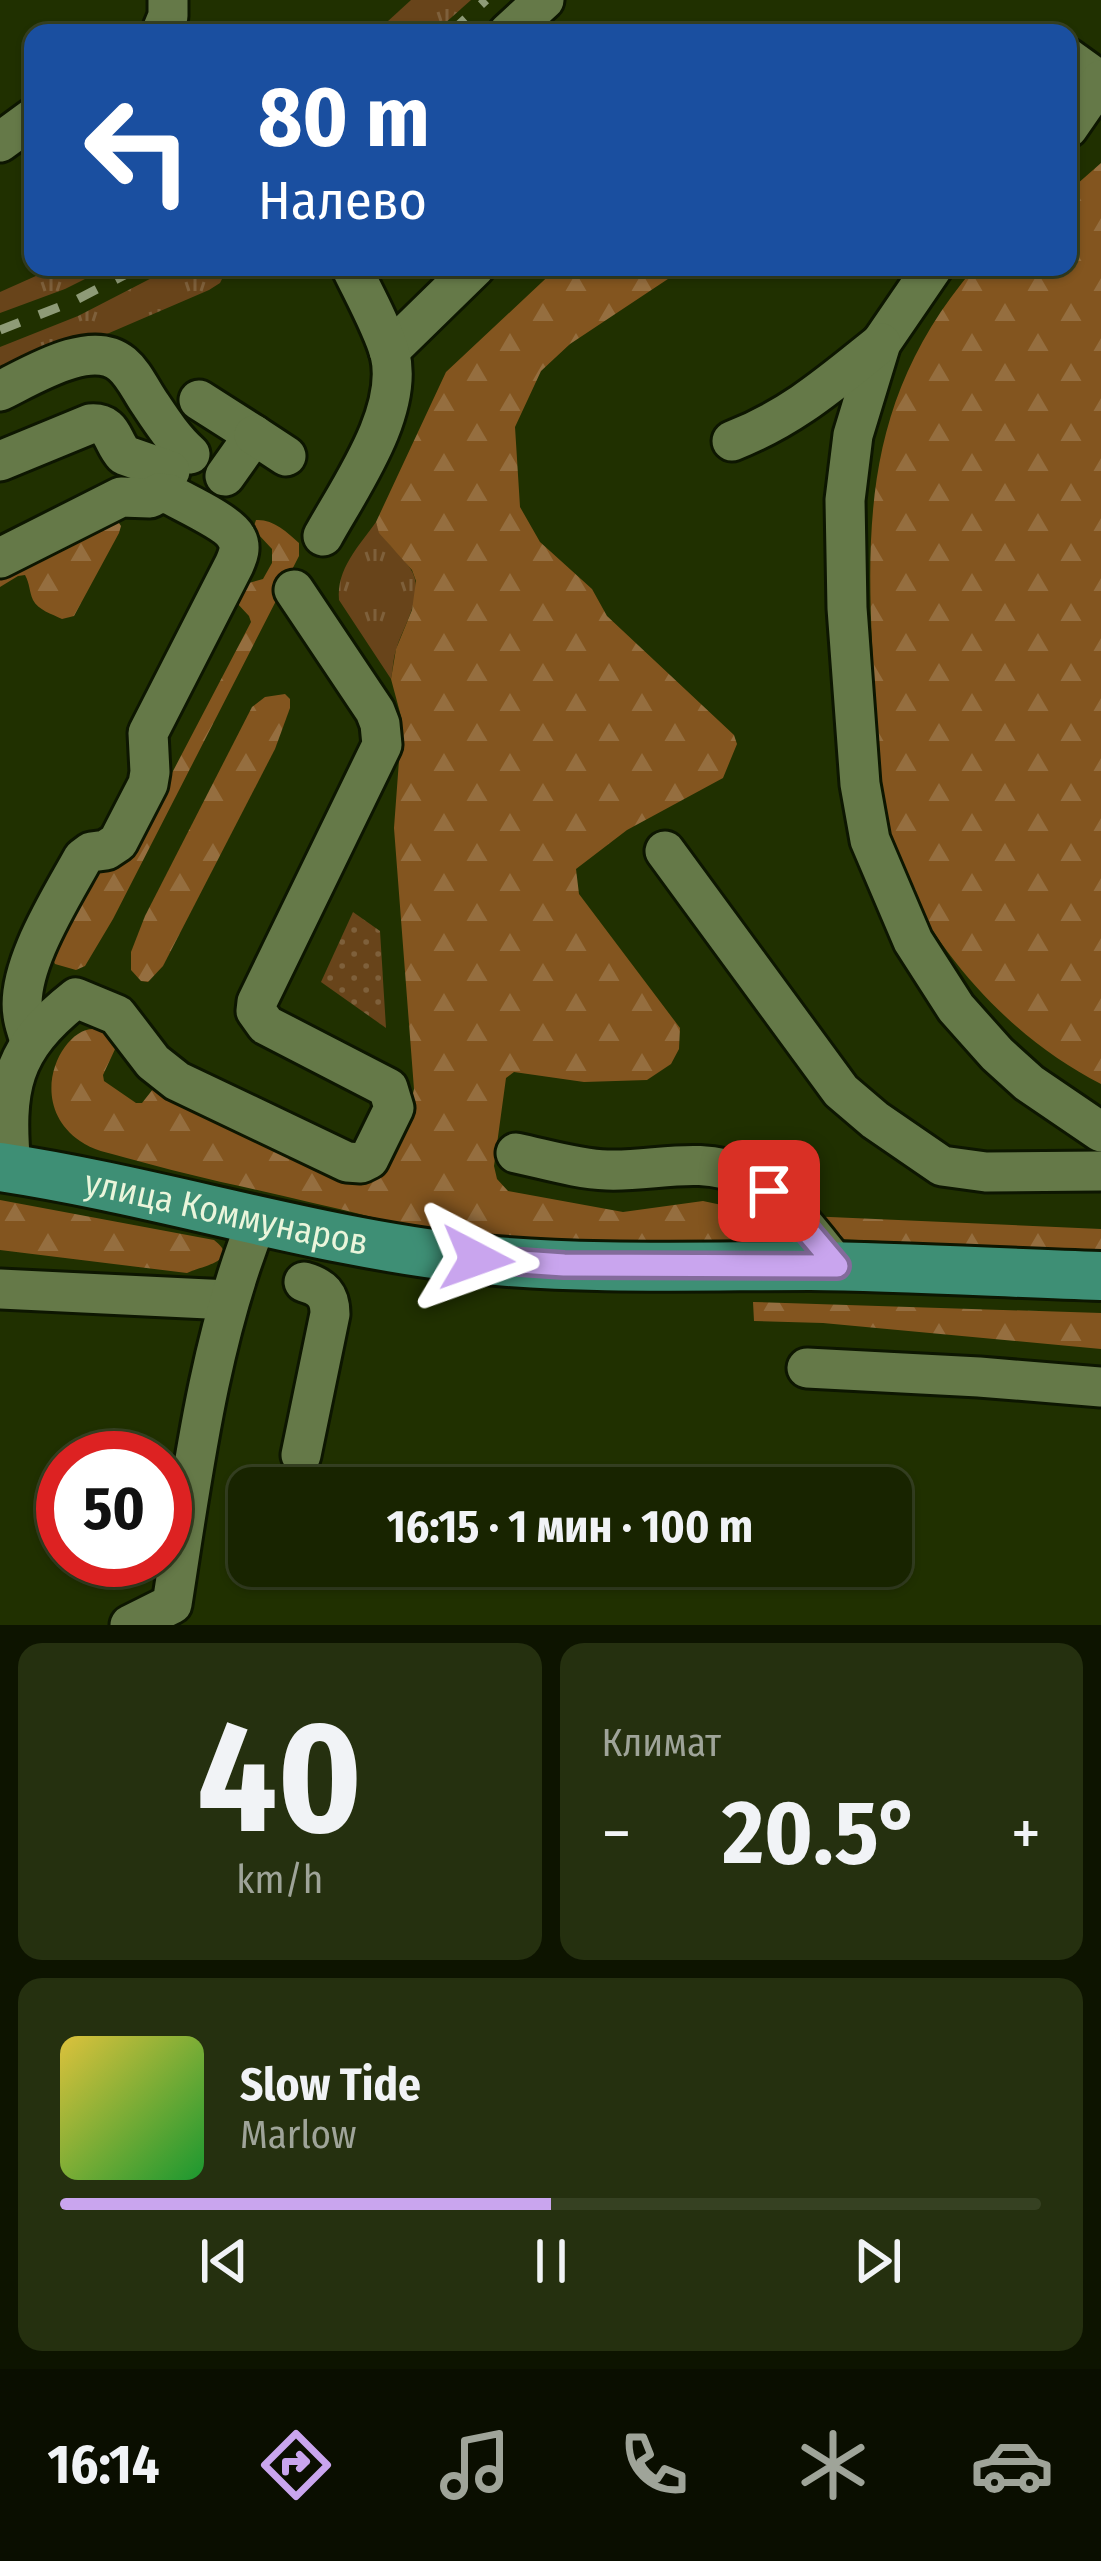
<!DOCTYPE html>
<html lang="ru">
<head>
<meta charset="utf-8">
<style>
  :root { --surface:#182400; --page:#25300f; --text:#f1f3f6; --muted:#9fa499; --line:#364122; --accent:#c9a5ee }
  body { margin:0; font-family:"Fira Sans Condensed",sans-serif; background:var(--page); color:var(--text); height:100vh; display:flex; flex-direction:column; font-size:45px; white-space:nowrap }
  * { box-sizing:border-box; margin:0 }
  p { font-size:39px; color:var(--muted) }
  .icon { flex:none; width:66px; height:66px; fill:none; stroke:currentColor; stroke-width:2; stroke-linecap:round; stroke-linejoin:round }
  .map { position:relative; height:1625px; overflow:hidden }
  .side { display:flex; flex-direction:column; gap:18px; padding:18px; background:#0d1400; flex:1 }
  .side>* { flex:none }
  .banner { position:absolute; left:24px; top:24px; width:1053px; height:252px; border-radius:24px; box-shadow:0 3px 9px #0004,0 0 0 3px var(--line); background:#1a4fa0; color:#fff; overflow:hidden }
  .speed { position:absolute; left:36px; top:1431px; display:flex; gap:24px; font-size:60px; font-weight:700; text-align:center }
  .speed>* { display:grid; place-content:center; width:156px; height:156px; border-radius:50%; background:var(--surface); box-shadow:0 3px 9px #0004,0 0 0 3px var(--line); line-height:1 }
  .speed .limit { border:18px solid #d22; background:#fff; color:#111 }
  .pin { position:absolute; display:grid; place-items:center; width:102px; height:102px; color:#fff; margin:-51px; border-radius:24px; box-shadow:0 6px 18px #0006 }
  .me { position:absolute; width:132px; margin:-66px; rotate:94deg; stroke-linejoin:round; filter:drop-shadow(0 0 9px #0008) }
  .turn { display:flex; align-items:center; gap:42px; height:252px; padding:0 36px; font-size:54px }
  .turn .icon { width:156px; height:156px; stroke-width:2.5 }
  .turn b { display:block; font-size:84px; line-height:102px }
  .big { font-size:90px; font-weight:700; line-height:1.1 }
  .side .widget { flex:1; display:flex; flex-direction:column; justify-content:center; gap:18px; min-width:0; padding:0 42px; border-radius:24px; background:var(--page) }
  .side .dial { align-items:center; gap:0 }
  .dial b { font-size:156px; line-height:1 }
  .song { display:flex; align-items:center; gap:36px }
  .cover { width:144px; height:144px; border-radius:18px; background:linear-gradient(135deg,hsl(50 70% 55%),hsl(130 70% 35%)) }
  .played { height:12px; border-radius:6px; background:linear-gradient(90deg,var(--accent) 50%,var(--line) 50%) }
  .keys { display:flex; justify-content:space-around; direction:ltr }
  .heat { display:flex; justify-content:space-between; align-items:center; font-size:66px; direction:ltr }
  .side .tiles { flex:1; display:grid; gap:18px; grid-template-columns:1fr 1fr }
  .widget:last-child { grid-column:span 2 }
  .trip { position:absolute; left:228px; top:1467px; width:684px; height:120px; border-radius:24px; background:var(--surface); box-shadow:0 3px 9px #0004,0 0 0 3px var(--line); font-weight:700; line-height:120px; text-align:center }
  .dock { display:flex; height:192px; justify-content:space-around; align-items:center; background:#0a0e00; color:var(--muted) }
  .dock .icon { width:84px; height:84px }
  .dock .selected { color:var(--accent) }
  .dock b { font-size:54px; color:var(--text) }
  .map>svg:first-child { display:block }
  .grass { fill:url(#grass-tufts) }
  .forest { fill:url(#forest-firs) }
  .park { fill:url(#park-dots) }
  .lines { fill:none; stroke-linecap:round; stroke-linejoin:round }
  .minor-casing { stroke:#0d1601; stroke-width:45 }
  .major-casing { stroke:#0d1601; stroke-width:54 }
  .minor { stroke:#657948; stroke-width:39 }
  .major { stroke:#3e8f75; stroke-width:48 }
  .rail { stroke:#8e9b77; stroke-width:9; stroke-dasharray:21 21; stroke-linecap:butt }
  .route-casing { stroke:#836b9b; stroke-width:30 }
  .route { stroke:#c9a5ee; stroke-width:21 }
  .labels { text-anchor:middle; dominant-baseline:central; stroke-width:12; stroke-linejoin:round; paint-order:stroke }
  .street-label { font-size:36px; fill:#eaf5db; stroke:#192502 }
</style>
</head>
<body>
<div class="map">
<svg width="1101" height="1625" viewBox="0 0 1101 1625">
  <defs>
    <pattern id="grass-tufts" width="24" height="20" patternUnits="userSpaceOnUse" patternTransform="scale(3)"><rect width="24" height="20" fill="#68441a"/><path d="M3 7l-1-3M5 7V3M7 7l1-3M15 17l-1-3M17 17v-4M19 17l1-3" fill="none" stroke="#7e603b"/></pattern>
    <pattern id="forest-firs" width="22" height="20" patternUnits="userSpaceOnUse" patternTransform="scale(3)"><rect width="22" height="20" fill="#83551f"/><path d="M5 1l3.5 6h-7zM16 11l3.5 6h-7z" fill="#956e3f"/></pattern>
    <pattern id="park-dots" width="8" height="8" patternUnits="userSpaceOnUse" patternTransform="scale(3)"><rect width="8" height="8" fill="#68441a"/><path d="M2 2h.1M6 6h.1" fill="none" stroke="#7e603b" stroke-width="1.8" stroke-linecap="round"/></pattern>
  </defs>
  <rect width="100%" height="100%" fill="#203000"/>
  <!-- grass -->
  <g class="grass">
    <polygon points="411,0 471,0 434,33 375,33"/>
    <polygon points="56,267 109,267 65,289 0,313 0,292"/>
    <polygon points="173,267 228,267 220,283 209,290 0,380 0,347 78,316"/>
    <path d="M376,522C382,542 399,551 410,568C427,593 403,625 396,650C393,659 393,669 391,679L339,600C336,569 359,546 376,522Z"/>
  </g>
  <!-- forest -->
  <g class="forest">
    <path d="M1101,163V1084C1015,1040 944,963 902,877C897,866 895,853 893,842C889,824 883,806 881,788C878,764 878,739 876,715C866,543 855,407 975,267H1068V192Z"/>
    <path d="M558,267H686L570,344L541,371L515,427L520,507L540,542L592,589L607,616L734,735L737,744L723,778L627,830L576,869L579,894L680,1028L679,1049L671,1064L647,1080L584,1082L514,1072L506,1078L494,1166L497,1179L508,1191L623,1212L703,1201L778,1217L783,1226L781,1230C744,1246 703,1242 663,1243C600,1244 534,1247 471,1238C438,1233 405,1224 372,1217C322,1205 271,1193 221,1182C188,1174 155,1166 123,1157C109,1153 92,1150 80,1141C10,1092 87,987 116,1047L103,1075L104,1081L136,1103H142L157,1084L354,1174L411,1102L414,1089L394,828L402,720L391,679L396,649L412,610L416,581L412,570L379,533L376,522L446,372Z"/>
    <path d="M117,520L121,526L119,533L74,616L62,619C52,614 38,610 33,600C29,591 30,584 25,575L18,576L0,587V573Z"/>
    <path d="M256,520C273,519 287,532 299,543V556L113,919L85,966L76,970L55,964L51,955L91,869L172,773L251,622L249,616L236,602L245,584L263,579L272,563V549L258,534L254,526Z"/>
    <polygon points="285,694 290,699 290,708 275,749 163,966 148,982 141,981 131,970 131,952 145,916 252,707 265,697"/>
    <path d="M0,1200L214,1240C242,1261 201,1266 187,1273L0,1250Z"/>
    <polygon points="807,1216 1101,1229 1101,1251 837,1239"/>
    <polygon points="753,1302 1101,1313 1101,1349 823,1323 754,1321"/>
  </g>
  <!-- park -->
  <polygon class="park" points="353,912 380,931 386,1028 321,982"/>
  <g class="lines">
    <defs>
      <g id="minor">
        <polyline points="161,33 168,16 168,0"/>
        <polyline points="508,33 544,0"/>
        <polyline points="1068,58 1100,81"/>
        <polyline points="1068,128 1101,80"/>
        <polyline points="0,142 33,118"/>
        <polyline points="933,267 881,343 853,435 845,500 847,608 860,784 870,840 913,941 956,1008 997,1054 1029,1083 1101,1132"/>
        <polyline points="389,351 475,267"/>
        <path d="M0,391C31,376 91,338 122,364C134,374 140,389 149,402C161,420 173,439 190,454"/>
        <polyline points="199,400 254,435 225,476"/>
        <polyline points="254,435 286,456"/>
        <path d="M732,441C793,417 831,383 881,343"/>
        <path d="M0,461L90,424C114,422 111,441 124,455L170,471"/>
        <path d="M323,536C350,487 404,412 390,354C383,328 363,292 351,267"/>
        <path d="M0,558L121,497L150,498L159,493L169,494C185,503 229,523 236,537C242,547 238,556 234,565L148,733L150,772L148,784L118,842L106,850L91,852L83,858C61,898 15,969 23,1015C24,1024 28,1033 30,1042"/>
        <polyline points="665,851 841,1091 875,1120 942,1166 986,1172 1101,1171"/>
        <path d="M516,1153C545,1159 577,1169 607,1170C654,1172 700,1155 745,1176C783,1193 811,1235 837,1266"/>
        <path d="M11,1169C4,1088 10,1050 76,998L117,1015L153,1062L177,1081L347,1162L361,1163L369,1159L394,1108L388,1088L266,1025L256,1011L257,1002L382,745L380,724L375,711L294,590"/>
        <polyline points="0,1289 229,1300"/>
        <polyline points="807,1368 979,1377 1101,1387"/>
        <path d="M301,1455L330,1314C330,1295 322,1287 304,1282"/>
        <path d="M130,1625L172,1604C192,1477 209,1338 258,1219"/>
      </g>
      <g id="major">
        <path id="s1" d="M0,1167C159,1191 314,1242 473,1259C585,1270 698,1266 810,1266C907,1267 1004,1273 1101,1276"/>
      </g>
    </defs>
    <!-- minor casing -->
    <use href="#minor" class="minor-casing"/>
    <!-- major casing -->
    <use href="#major" class="major-casing"/>
    <!-- minor -->
    <use href="#minor" class="minor"/>
    <!-- major -->
    <use href="#major" class="major"/>
    <!-- rail -->
    <g class="rail">
      <polyline points="450,33 486,0"/>
      <polyline points="0,330 72,302 140,267"/>
    </g>
  </g>
  <g class="lines">
    <defs>
      <polyline id="route" points="477,1259 564,1265 837,1266 794,1215 769,1191"/>
    </defs>
    <!-- route casing -->
    <use href="#route" class="route-casing"/>
    <!-- route -->
    <use href="#route" class="route"/>
  </g>
  <g class="labels">
    <!-- street labels -->
    <g class="street-label">
      <text stroke="none"><textPath href="#s1" startOffset="231">улица Коммунаров</textPath></text>
    </g>
  </g>
</svg>
<div class="speed"><div class="limit">50</div></div>
<div class="pin" style="left:769px;top:1191px;background:#d93025"><svg class="icon" aria-label="arrive" viewBox="0 0 24 24"><path d="M6 21V4h12l-3 4 3 4H6"/></svg></div>
<svg class="me" style="left:477px;top:1259px" viewBox="-20 -20 40 40"><path d="M0-17L14 15 0 8-14 15z" fill="#c9a5ee" stroke="#fff" stroke-width="4"/></svg>
<div class="trip">16:15 · 1 мин · 100 m</div>
<div class="banner">
<div class="turn"><svg class="icon" aria-label="left" viewBox="0 0 24 24"><path d="M17 20v-9H6M10 6l-5 5 5 5"/></svg><div><b>80 m</b>Налево</div></div>
</div>
</div>
<section class="side">
<div class="tiles">
<div class="widget dial"><b>40</b><p>km/h</p></div>
<div class="widget"><p>Климат</p>
<div class="heat"><a>−</a><b class="big">20.5°</b><a>+</a></div>
</div>
<div class="widget">
<div class="song"><i class="cover"></i><div><b>Slow Tide</b><p>Marlow</p></div></div>
<div class="played"></div>
<div class="keys"><svg class="icon" aria-label="previous" viewBox="0 0 24 24"><path d="M18 5L8 12l10 7zM5 5v14"/></svg><svg class="icon" aria-label="pause" viewBox="0 0 24 24"><path d="M8 5v14M16 5v14"/></svg><svg class="icon" aria-label="next" viewBox="0 0 24 24"><path d="M6 5l10 7-10 7zM19 5v14"/></svg></div>
</div>
</div>
</section>
<nav class="dock">
<b>16:14</b>
<svg class="icon selected" aria-label="directions" viewBox="0 0 24 24"><path d="M12 3l9 9-9 9-9-9zM9 14v-3h6M13 9l2 2-2 2"/></svg>
<svg class="icon" aria-label="music" viewBox="0 0 24 24"><path d="M9 18V5l10-2v13"/><circle cx="6" cy="18" r="3"/><circle cx="16" cy="16" r="3"/></svg>
<svg class="icon" aria-label="phone" viewBox="0 0 24 24"><path d="M5 4h4l2 5-3 2q2 4 5 5l2-3 5 2v4C11 20 4 13 5 4z"/></svg>
<svg class="icon" aria-label="climate" viewBox="0 0 24 24"><path d="M12 3v18M4 7l16 10M4 17L20 7"/></svg>
<svg class="icon" aria-label="car" viewBox="0 0 24 24"><path d="M5 17H2v-5l4-1 3-4h7l3 4 3 1v5h-3M9 17h6M6 11h13"/><circle cx="7" cy="17" r="2"/><circle cx="17" cy="17" r="2"/></svg>
</nav>
</body>
</html>
